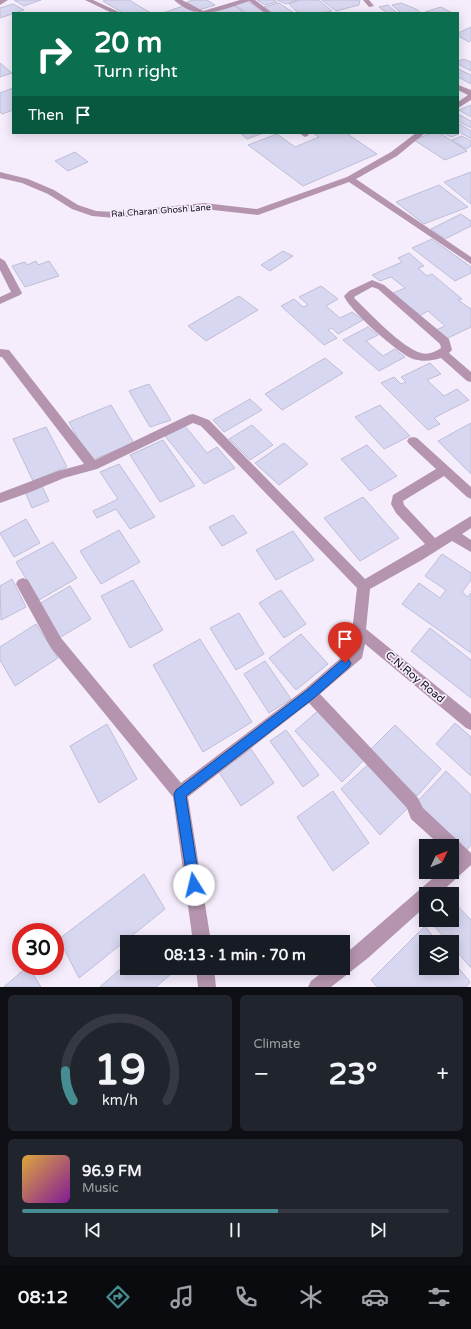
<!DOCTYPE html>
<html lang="en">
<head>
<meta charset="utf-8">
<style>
  :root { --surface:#171b24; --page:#20242c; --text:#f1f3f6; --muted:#9ea1a6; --line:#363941; --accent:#458d90 }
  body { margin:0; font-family:"Varela Round",sans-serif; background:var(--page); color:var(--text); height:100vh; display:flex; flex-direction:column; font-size:15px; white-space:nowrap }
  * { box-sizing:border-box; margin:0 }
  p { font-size:13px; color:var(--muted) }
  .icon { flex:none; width:22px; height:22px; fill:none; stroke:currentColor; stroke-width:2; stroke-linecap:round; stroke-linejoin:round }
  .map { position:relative; height:987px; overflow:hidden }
  .side { display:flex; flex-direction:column; gap:8px; padding:8px; background:#0d0f14; flex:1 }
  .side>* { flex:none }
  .banner { position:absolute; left:12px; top:12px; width:447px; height:122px; border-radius:0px; box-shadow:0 2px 10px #0003; background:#0b6e4f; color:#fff; overflow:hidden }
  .needle { width:26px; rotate:47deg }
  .buttons { position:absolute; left:419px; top:839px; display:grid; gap:8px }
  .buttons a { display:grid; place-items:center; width:40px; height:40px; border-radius:0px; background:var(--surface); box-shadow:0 2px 10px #0003; font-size:20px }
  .speed { position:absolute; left:12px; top:923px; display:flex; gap:8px; font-size:20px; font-weight:700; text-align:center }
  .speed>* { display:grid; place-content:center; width:52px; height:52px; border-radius:50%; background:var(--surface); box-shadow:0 2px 10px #0003; line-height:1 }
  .speed .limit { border:6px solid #d22; background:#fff; color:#111 }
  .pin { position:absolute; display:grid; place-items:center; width:34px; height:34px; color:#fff; margin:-41px -17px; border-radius:50% 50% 50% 0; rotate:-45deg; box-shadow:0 0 4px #0007 }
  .pin .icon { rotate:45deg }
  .me { position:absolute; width:44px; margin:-22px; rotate:351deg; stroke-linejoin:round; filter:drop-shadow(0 0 3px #0008) }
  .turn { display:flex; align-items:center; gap:14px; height:84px; padding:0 16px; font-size:18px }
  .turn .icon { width:52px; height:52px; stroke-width:2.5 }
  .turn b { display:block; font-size:28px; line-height:34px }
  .then { display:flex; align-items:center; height:38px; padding:0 16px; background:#0003; gap:8px; font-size:15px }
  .big { font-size:30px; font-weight:700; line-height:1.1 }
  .side .card { flex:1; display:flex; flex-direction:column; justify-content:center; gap:6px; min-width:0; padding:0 14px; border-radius:6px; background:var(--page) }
  .side .dial { align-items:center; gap:0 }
  .dial svg { height:104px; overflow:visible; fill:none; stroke:var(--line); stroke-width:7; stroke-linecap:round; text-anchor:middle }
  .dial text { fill:var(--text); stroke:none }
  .song { display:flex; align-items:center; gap:12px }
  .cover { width:48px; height:48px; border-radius:6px; background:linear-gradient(135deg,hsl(40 70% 55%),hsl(290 70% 35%)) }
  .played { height:4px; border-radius:2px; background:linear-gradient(90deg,var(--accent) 60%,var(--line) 60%) }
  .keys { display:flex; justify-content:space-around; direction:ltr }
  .heat { display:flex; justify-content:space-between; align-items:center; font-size:22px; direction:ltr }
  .side .tiles { flex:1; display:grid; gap:8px; grid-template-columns:1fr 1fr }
  .card:last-child { grid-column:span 2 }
  .trip { position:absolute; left:120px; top:935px; width:230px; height:40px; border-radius:0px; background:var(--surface); box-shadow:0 2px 10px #0003; font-weight:700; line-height:40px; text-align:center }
  .menu { display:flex; height:64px; justify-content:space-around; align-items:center; background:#090b0e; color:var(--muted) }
  .menu .icon { width:28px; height:28px }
  .menu .selected { color:var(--accent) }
  .menu b { font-size:18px; color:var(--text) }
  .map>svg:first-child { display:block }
  .building { fill:#d8d7f1; stroke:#bfbed7 }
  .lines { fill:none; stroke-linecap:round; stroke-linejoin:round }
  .street { fill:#b494ae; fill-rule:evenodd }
  .route { fill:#1a73e8; stroke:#114b97 }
  .labels { text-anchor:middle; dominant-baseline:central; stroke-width:3.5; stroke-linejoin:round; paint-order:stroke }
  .far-street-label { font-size:9px; fill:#141018; stroke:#f5edfc }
  .street-label { font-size:11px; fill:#141018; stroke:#f5edfc }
</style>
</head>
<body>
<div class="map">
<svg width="471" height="987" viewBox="0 0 471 987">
  <rect width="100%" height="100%" fill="#f5edfc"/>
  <!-- building -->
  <g class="building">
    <polygon points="14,0 41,0 24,6"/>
    <polygon points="105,0 129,0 151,13 123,13 103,1"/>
    <polygon points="193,0 207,0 215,5 199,10 187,2"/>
    <polygon points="257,0 274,0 277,2 265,5"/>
    <polygon points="277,0 297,0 286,4"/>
    <polygon points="300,0 319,0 332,11 320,13 298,13 289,4"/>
    <polygon points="322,0 360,0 359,5 336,11"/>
    <polygon points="247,1 266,13 247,13 234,5"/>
    <polygon points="279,3 294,13 272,13 264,7"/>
    <polygon points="401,3 416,9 421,13 401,13 392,5"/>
    <polygon points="13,4 24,10 0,18 0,8"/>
    <polygon points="233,5 243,11 238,13 210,13"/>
    <polygon points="388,5 397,13 387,13 379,7"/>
    <polygon points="183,6 197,13 163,13"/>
    <polygon points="441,7 452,13 425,12"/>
    <polygon points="471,27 471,40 469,42 458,36 458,33"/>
    <polygon points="464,59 471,62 471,71 458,64 458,61"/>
    <polygon points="0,63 12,73 0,77"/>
    <polygon points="458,69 471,75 471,84 458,77"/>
    <polygon points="13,88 13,110 2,114 0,112 0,93"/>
    <polygon points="471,105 471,117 459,110"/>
    <polygon points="458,114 471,121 471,128 458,121"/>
    <polygon points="458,123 471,131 471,139 458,131"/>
    <polygon points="240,133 263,133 247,139"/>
    <polygon points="313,133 346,133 377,154 303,186 248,145 277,134 295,147 319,137"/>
    <polygon points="431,133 440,133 467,151 445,160 414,140"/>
    <polygon points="444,133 457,133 459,134 451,137"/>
    <polygon points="462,136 471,141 471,146 466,149 452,140"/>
    <polygon points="75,152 88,162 68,171 55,161"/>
    <polygon points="471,172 471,204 444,182"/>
    <polygon points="439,185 468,207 424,224 396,202"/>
    <polygon points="461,214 471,221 471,226 445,239 431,229"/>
    <polygon points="432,239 471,267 471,273 455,281 412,248"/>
    <polygon points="283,251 293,256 270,271 261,265"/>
    <polygon points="409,253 424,266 418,268 427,276 432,274 462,299 458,300 471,309 471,327 446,339 436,330 445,326 428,311 419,316 393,293 405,288 391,277 380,281 372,275 402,262 398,258"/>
    <polygon points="36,261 38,265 49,261 59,276 25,287 12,266 25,262 27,265"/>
    <polygon points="321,286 338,299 326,306 340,318 352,312 363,320 338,334 332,328 328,330 337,338 324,345 281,306 294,299 303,307 308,305 299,297"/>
    <polygon points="239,296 258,310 206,341 188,326"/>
    <polygon points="368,327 378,335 366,341 383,356 395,349 405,357 379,371 343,340"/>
    <polygon points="325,358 343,373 282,410 265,394"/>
    <polygon points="430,363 441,374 427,380 444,396 457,389 469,400 434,418 440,424 428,430 381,383 394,377 401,384 406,382 401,377"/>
    <polygon points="149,384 171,420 150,427 129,391"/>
    <polygon points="250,399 262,410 224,432 213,420"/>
    <polygon points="111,405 134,443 90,461 69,422"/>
    <polygon points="380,405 410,436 384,449 355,417"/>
    <polygon points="471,423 471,474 438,441"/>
    <polygon points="252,425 273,445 250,460 229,439"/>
    <polygon points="185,426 207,453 217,447 235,468 204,484 165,436"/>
    <polygon points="46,427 67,467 33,481 13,439"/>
    <polygon points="163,440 195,486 160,502 130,455"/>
    <polygon points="284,443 308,464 279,485 255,463"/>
    <polygon points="367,445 397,476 370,491 341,459"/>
    <polygon points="119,464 155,517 130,529 116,509 97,518 93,511 118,499 100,472"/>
    <polygon points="42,486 49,501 32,508 25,492"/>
    <polygon points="363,497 399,538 360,561 324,518"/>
    <polygon points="233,515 247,533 222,546 209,527"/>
    <polygon points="26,519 40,543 14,557 0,533"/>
    <polygon points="119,530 140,562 101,584 80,551"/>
    <polygon points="293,531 314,560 276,580 256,550"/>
    <polygon points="53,542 77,578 39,600 16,562"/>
    <polygon points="442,554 471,573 471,580 462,592 468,597 471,593 471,653 402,604 419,583 440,598 446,590 425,576"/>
    <polygon points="12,579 26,607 1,620 0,586"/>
    <polygon points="133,580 163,630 130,648 101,596"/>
    <polygon points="70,586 91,619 59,638 39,604"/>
    <polygon points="281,590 306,624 284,638 259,603"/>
    <polygon points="239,613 264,654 236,670 210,628"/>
    <polygon points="36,624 58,658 15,686 0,660 0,647"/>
    <polygon points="430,628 471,660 471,698 411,651"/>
    <polygon points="301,634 328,664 296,690 269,658"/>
    <polygon points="200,639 252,722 203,752 153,665"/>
    <polygon points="265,661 291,699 269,713 244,674"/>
    <polygon points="320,709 367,757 342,782 295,731"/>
    <polygon points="455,723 471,737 471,776 436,744"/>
    <polygon points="107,724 137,779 99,803 70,746"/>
    <polygon points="395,725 441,769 417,796 370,750"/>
    <polygon points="286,730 319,775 303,787 270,741"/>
    <polygon points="251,749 274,783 241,806 219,772"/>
    <polygon points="372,761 411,805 380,835 341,789"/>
    <polygon points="446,771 471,795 471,845 463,854 415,804"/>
    <polygon points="333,791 369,843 333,871 297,817"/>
    <polygon points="144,874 165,909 79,978 59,939"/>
    <polygon points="452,900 471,920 471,968 452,946 452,942 448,942 430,921 452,920"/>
    <polygon points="425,926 437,942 426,942 426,968 452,968 452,960 470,982 466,987 377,987 371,980"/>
    <polygon points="160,935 164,942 152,942"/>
    <polygon points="127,963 127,968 178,968 156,987 100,987"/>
    <polygon points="28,966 41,987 4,987"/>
  </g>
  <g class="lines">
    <!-- street -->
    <g class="street">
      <polygon points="0,0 8,0 0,5"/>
      <polygon points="85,0 93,0 121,13 112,13"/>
      <path d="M174,0H182L203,11L240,0H255L272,13H265L249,1C222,10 198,22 174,0Z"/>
      <polygon points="363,0 369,0 374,6 369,7"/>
      <polygon points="458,85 471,90 471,100 458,108 458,102 468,95 458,90"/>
      <polygon points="299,133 307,133 309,135 305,137"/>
      <polygon points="416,133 425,133 397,156 356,179 471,257 471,264 349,182 258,215 204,209 115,218 92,216 72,209 48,194 22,183 0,178 0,172 28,179 54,190 78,205 96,211 115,212 204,203 257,209 347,177 391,152"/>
      <polygon points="0,258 5,261 22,293 20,295 0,304 0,297 11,292 0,270"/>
      <path d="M372,280L384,285L449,339L452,350L449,353L471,372V382L467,381L441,358C431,361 423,362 413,359C398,353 350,311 344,296L349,291ZM372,287L378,289L440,344L441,348C435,352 428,355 421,353C402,348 370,313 355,299L354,297Z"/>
      <polygon points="0,349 9,350 95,460 189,415 193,414 209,420 365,579 425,544 396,513 391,504 393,495 436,469 409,444 407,441 409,438 413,437 417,438 471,487 471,499 467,497 444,476 403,501 404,505 435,538 471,516 471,528 462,534 471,540 471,552 452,541 422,560 370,589 366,629 471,714 471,730 466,728 365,644 362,658 320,694 418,798 423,808 471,853 471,865 439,894 426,894 426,906 368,958 331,987 308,987 311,981 328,968 343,968 343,956 440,872 452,872 452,861 454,859 452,857 452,846 441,846 411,819 407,808 309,703 188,797 211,942 193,942 173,797 51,648 16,584 18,580 23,578 28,580 61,638 181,783 305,689 350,650 357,588 201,426 193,423 97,469 64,478 28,493 0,503 0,493 58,471 84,464 2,357 0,357"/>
      <polygon points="196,968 214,968 216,987 198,987"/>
    </g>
  </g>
  <!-- route -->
  <polygon class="route" points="345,658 349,660 351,663 349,667 314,698 186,796 200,885 198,890 194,891 189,890 174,794 176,790 306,691 342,660"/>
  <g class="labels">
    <!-- far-street labels -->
    <g class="far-street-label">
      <text transform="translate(161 211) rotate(-4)">Rai Charan Ghosh Lane</text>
    </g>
    <!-- street labels -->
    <g class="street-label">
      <text transform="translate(415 677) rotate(40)">C.N.Roy Road</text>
    </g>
  </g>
</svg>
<div class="buttons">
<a><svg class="needle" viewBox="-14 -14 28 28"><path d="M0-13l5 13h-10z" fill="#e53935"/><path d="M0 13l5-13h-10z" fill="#9ea1a6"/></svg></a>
<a><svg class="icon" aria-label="search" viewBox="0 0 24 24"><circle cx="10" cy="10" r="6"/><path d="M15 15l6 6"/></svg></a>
<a><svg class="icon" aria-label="layers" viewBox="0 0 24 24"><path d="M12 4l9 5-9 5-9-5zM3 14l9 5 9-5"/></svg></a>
</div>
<div class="speed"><div class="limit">30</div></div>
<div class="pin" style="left:345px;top:663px;background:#d93025"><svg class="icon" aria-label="arrive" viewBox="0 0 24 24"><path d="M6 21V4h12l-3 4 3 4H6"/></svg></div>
<svg class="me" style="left:194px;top:885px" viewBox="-20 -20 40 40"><circle r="19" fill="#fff"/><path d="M0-13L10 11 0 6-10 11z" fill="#1a73e8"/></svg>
<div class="trip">08:13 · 1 min · 70 m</div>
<div class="banner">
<div class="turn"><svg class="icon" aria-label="right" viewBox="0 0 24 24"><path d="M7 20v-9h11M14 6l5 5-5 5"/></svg><div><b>20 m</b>Turn right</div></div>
<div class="then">Then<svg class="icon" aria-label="arrive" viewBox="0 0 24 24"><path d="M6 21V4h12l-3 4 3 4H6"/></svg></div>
</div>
</div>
<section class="side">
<div class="tiles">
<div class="card dial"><svg viewBox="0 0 100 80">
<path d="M14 69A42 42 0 1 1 86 69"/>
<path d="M14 69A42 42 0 0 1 8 46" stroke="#458d90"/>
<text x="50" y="56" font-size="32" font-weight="700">19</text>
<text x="50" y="72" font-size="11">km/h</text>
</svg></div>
<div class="card"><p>Climate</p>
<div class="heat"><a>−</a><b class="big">23°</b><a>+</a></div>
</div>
<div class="card">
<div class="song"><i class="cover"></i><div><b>96.9 FM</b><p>Music</p></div></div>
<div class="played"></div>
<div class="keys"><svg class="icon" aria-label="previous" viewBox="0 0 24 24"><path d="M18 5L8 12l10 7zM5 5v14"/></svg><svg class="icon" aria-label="pause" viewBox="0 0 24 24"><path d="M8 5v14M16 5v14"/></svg><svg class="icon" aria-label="next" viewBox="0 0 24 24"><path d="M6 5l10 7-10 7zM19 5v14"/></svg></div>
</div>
</div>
</section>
<nav class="menu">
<b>08:12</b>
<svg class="icon selected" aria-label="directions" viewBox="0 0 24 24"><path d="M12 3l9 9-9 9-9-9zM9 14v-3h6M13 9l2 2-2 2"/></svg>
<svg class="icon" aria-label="music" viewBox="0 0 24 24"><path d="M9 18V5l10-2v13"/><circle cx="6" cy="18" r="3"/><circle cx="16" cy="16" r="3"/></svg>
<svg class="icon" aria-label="phone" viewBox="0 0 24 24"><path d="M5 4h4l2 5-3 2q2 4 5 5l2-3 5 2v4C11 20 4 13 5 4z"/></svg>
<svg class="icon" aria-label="climate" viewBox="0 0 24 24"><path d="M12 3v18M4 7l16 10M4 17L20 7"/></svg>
<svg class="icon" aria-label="car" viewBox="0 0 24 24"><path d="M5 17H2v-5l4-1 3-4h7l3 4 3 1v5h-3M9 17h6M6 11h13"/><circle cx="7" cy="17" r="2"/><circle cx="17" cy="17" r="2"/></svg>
<svg class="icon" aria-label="filters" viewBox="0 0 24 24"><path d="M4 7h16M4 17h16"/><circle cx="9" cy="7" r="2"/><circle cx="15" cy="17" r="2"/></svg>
</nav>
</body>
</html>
